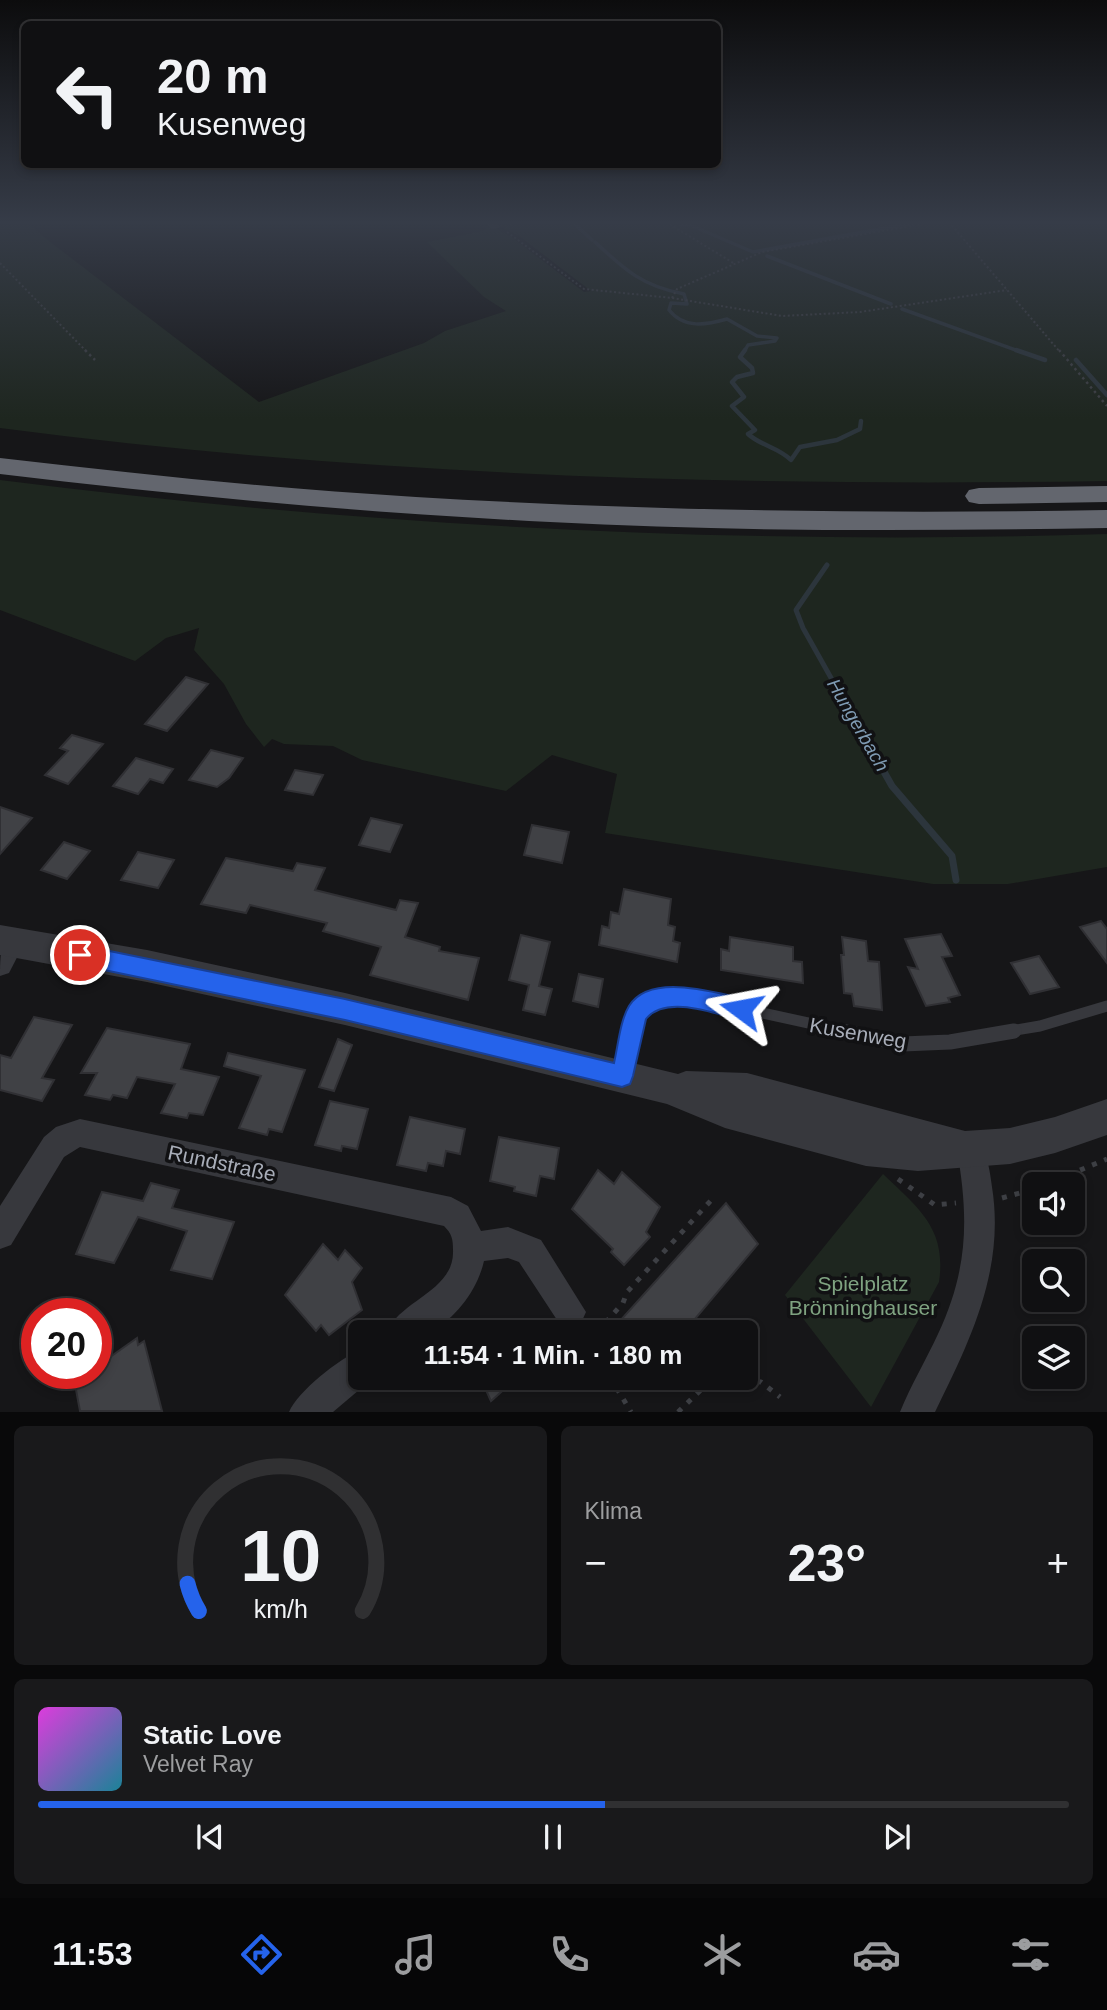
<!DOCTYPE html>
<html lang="de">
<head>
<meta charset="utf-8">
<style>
  :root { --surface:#101012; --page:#19191b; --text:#f1f3f6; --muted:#9c9d9f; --line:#303032; --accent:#2563eb }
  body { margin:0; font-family:Arial,sans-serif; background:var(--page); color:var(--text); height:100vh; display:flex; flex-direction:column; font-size:26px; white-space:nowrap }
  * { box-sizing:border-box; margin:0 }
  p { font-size:23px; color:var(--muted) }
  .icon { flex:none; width:38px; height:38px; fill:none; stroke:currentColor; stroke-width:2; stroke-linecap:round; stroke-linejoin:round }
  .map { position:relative; height:1412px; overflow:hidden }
  .drawer { display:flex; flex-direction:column; gap:14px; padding:14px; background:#09090a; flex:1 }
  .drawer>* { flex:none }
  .top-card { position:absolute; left:21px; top:21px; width:700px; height:147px; border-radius:10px; box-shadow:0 4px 10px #0003,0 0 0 2px var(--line); background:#101012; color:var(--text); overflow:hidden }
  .tools { position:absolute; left:1022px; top:1172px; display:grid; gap:14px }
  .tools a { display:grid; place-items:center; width:63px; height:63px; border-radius:10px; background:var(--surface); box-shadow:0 4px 10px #0003,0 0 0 2px var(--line); font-size:35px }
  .speed { position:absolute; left:21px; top:1298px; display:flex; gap:14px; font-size:35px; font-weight:700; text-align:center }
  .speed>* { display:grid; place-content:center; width:91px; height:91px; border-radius:50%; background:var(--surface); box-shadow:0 4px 10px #0003,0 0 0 2px var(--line); line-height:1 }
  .speed .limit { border:10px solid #d22; background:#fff; color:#111 }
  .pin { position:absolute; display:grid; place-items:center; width:60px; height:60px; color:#fff; margin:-30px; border:4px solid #fff; border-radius:50%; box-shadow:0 2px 7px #0007 }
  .me { position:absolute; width:77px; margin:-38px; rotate:283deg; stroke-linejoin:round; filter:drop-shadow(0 0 5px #0008) }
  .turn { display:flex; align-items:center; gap:24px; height:147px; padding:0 21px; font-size:32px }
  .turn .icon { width:91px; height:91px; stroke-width:2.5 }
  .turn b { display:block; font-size:49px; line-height:60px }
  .big { font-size:52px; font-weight:700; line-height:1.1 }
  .drawer .widget { flex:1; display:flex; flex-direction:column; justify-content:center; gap:10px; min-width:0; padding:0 24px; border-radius:10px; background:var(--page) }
  .drawer .dial { align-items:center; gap:0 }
  .dial svg { height:182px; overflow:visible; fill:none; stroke:var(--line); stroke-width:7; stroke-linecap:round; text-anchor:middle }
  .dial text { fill:var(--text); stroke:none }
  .song { display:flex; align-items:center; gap:21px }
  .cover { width:84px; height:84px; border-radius:10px; background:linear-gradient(135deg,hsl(300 70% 55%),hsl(190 70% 35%)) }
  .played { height:7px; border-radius:4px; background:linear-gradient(90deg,var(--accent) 55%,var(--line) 55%) }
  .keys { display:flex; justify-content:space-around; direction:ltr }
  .heat { display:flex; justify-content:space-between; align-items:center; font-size:38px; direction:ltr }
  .drawer .tiles { flex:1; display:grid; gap:14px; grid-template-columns:1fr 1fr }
  .widget:last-child { grid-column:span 2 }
  .trip { position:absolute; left:348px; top:1320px; width:410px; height:70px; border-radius:10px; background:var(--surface); box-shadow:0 4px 10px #0003,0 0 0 2px var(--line); font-weight:700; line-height:70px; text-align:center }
  .tabs { display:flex; height:112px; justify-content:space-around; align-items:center; background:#060607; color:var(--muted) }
  .tabs .icon { width:49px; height:49px }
  .tabs .active { color:var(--accent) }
  .tabs b { font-size:32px; color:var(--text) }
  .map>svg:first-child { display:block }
  .green { fill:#1e261f }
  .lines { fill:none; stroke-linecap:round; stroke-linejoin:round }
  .stream-far3 { stroke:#2c353c; stroke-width:3.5 }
  .stream-far2 { stroke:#2c353c; stroke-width:4.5 }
  .stream-far1 { stroke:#2c353c; stroke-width:5 }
  .stream { stroke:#2c353c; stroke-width:7 }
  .building { fill:#404145; stroke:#303034; stroke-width:2 }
  .path-far2 { stroke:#3d3f44; stroke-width:2; stroke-dasharray:2 2.5; stroke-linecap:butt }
  .path-far1 { stroke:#3d3f44; stroke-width:2.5; stroke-dasharray:2.5 3.5; stroke-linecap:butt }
  .path { stroke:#3d3f44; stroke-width:5; stroke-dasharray:5 8; stroke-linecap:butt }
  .service-far1 { stroke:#37383d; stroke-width:11 }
  .service { stroke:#37383d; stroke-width:15 }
  .minor { fill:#37383d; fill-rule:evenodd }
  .tertiary { fill:#37383d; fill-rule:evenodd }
  .motorway { fill:#63666e; fill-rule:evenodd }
  .route { fill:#2563eb; stroke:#184099; stroke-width:2 }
  .labels { text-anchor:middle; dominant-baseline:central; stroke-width:7; stroke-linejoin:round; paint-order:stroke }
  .water-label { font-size:19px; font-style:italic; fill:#7f9bb3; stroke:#111113 }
  .near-street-label { font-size:21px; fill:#a8adb8; stroke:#111113 }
  .near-park-label { font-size:21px; fill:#7fa381; stroke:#111113 }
</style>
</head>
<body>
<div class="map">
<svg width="1107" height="1412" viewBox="0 0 1107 1412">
  <rect width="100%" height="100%" fill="#161618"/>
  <!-- green -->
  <g class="green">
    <path d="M0,222H27L49,241L259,402L424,343L445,331L506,311L484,297L427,242L483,231L490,226L487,224L510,236L584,292L591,291L519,236L493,222H1107V481C737,487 367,476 0,428Z"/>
    <path d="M0,480C362,526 742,546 1107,534V867L1008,884H933L605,833L617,774L552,755L506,791L362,760L333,746L284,744L272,739L264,747L246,724L224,684L194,650L199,628L166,638L135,661L0,610Z"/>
    <path d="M883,1174C918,1208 947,1228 939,1282L871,1407L785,1295Z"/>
  </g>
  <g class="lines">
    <!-- stream-far3 -->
    <g class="stream-far3">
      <polyline points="572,222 592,240"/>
      <polyline points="681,225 690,225 753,252 919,222"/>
      <path d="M595,242C625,270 642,286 684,294L687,304L671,303L669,310C684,329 706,325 727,319L757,336L777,338L775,341L748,345L744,352"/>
      <polyline points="767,256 891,304"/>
      <polyline points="902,309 1021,352"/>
    </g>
    <!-- stream-far2 -->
    <g class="stream-far2">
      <path d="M745,350L740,357L752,368L753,373L737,377L732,382L744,397L732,406L755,430L748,434C761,446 778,447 791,460L800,447L837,440L860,429L861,421"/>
      <polyline points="1016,350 1045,360"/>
      <polyline points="1076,360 1107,395"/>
    </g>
    <!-- stream-far1 -->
    <polyline class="stream-far1" points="827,565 796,610 803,628 867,742"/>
    <!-- stream -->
    <polyline class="stream" points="866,740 892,786 952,856 956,880"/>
  </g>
  <!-- building -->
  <g class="building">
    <polygon points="186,677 208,684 167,731 145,724"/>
    <polygon points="72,735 103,744 68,784 45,775 68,751 60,748"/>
    <polygon points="211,750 243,758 229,778 217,787 189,780"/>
    <polygon points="136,758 173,769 163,783 150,779 138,794 113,786"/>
    <polygon points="295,770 323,775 313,795 285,790"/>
    <polygon points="0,807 32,818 0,854"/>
    <polygon points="371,818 402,825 390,852 359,845"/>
    <polygon points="532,825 569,832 562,863 524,855"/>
    <polygon points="64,842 90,851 67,879 41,870"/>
    <polygon points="138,852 174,860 158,888 121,880"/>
    <polygon points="226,858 293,871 297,863 325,868 315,890 396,910 400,900 418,903 405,937 440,947 439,951 479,958 468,1000 370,975 381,947 323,931 327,923 250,905 246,913 201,904"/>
    <polygon points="624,889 671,899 668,925 675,927 673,941 680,943 677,962 599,945 602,926 609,928 611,912 619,914"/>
    <polygon points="1101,921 1107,929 1107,963 1080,927"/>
    <polygon points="941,934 952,956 942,957 960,995 948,998 950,1002 926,1006 908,967 918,969 905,939"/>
    <polygon points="521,935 550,942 539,986 552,989 545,1015 523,1010 529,985 509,980"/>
    <polygon points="730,937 793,947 793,961 802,962 803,983 721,970 721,949 729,951"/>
    <polygon points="842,937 866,941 868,961 879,962 882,1010 854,1006 852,994 844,993 841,955 844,955"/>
    <polygon points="1039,956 1059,987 1030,994 1011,963"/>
    <polygon points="579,974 603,979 598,1007 573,1001"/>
    <polygon points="34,1017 72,1025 42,1078 54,1080 42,1101 0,1090 0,1055 11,1058"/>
    <polygon points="107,1028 190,1044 181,1069 219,1077 203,1115 189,1113 187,1118 161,1113 175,1084 137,1077 127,1098 113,1095 110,1100 85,1095 97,1073 81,1073"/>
    <polygon points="338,1039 352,1045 334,1091 319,1087"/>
    <polygon points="228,1053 305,1070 282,1132 269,1129 267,1135 239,1128 261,1076 224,1066"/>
    <polygon points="330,1101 368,1109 357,1149 342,1146 341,1151 315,1145"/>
    <polygon points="410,1117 465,1129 460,1154 446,1151 443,1166 428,1163 426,1171 397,1165"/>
    <polygon points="499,1137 559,1148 554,1179 540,1176 536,1196 514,1191 515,1187 490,1181"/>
    <polygon points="598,1170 614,1184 622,1172 660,1207 646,1232 650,1237 624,1265 611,1252 613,1249 572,1209"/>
    <polygon points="151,1183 179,1190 172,1208 234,1222 212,1279 171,1270 187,1231 138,1217 114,1263 76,1254 102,1192 143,1201"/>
    <polygon points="726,1203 758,1244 684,1332 610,1332"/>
    <polygon points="323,1244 338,1260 345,1250 362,1268 352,1282 362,1310 329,1335 321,1325 316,1331 285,1295"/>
    <polygon points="137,1338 138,1345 144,1341 162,1411 80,1411 73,1374 96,1374 96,1367"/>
    <polygon points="480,1377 518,1377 491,1401"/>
  </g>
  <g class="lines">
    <!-- path-far2 -->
    <g class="path-far2">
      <polyline points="666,222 735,264"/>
      <polyline points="949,222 1060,352"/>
      <polyline points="509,224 521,222"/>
      <polyline points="507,232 584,289 672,298 782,316 860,312 1007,290"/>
      <polyline points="0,263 87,352"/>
      <polyline points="672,298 677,289 762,252 934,222"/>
    </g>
    <!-- path-far1 -->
    <g class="path-far1">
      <polyline points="85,350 95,360"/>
      <polyline points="1059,350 1107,406"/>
    </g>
    <!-- path -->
    <g class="path">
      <polyline points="898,1179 935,1205 956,1203"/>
      <polyline points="1044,1185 1107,1159"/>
      <polyline points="1002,1198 1034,1189"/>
      <polyline points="597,1332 623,1303 627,1292 715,1196"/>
      <polyline points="610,1377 631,1412"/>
      <polyline points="678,1412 708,1383 737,1379 761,1382 780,1397"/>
    </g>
    <!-- service-far1 -->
    <g class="service-far1">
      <path d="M631,1032C640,1000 663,998 693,998L850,1032"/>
      <polyline points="1004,1032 1040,1026 1107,1006"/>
    </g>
    <!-- service -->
    <g class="service">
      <polyline points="842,1031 903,1044 950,1042 1014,1031"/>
      <polyline points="623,1072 632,1031"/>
    </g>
    <!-- minor -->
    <g class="minor">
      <polygon points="483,222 493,222 501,227 493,229"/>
      <path d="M13,930L22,934L25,942L9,973L0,976C0,959 0,938 13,930Z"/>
      <path d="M80,1119L451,1197L468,1206L481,1231L508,1227L541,1240L586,1312L581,1323L570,1328L559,1323L519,1262L508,1258L484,1261C478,1288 457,1318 431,1331C420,1336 399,1332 387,1332C400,1300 455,1291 453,1250C453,1239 452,1234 444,1226L80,1147L64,1157L11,1245L0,1249V1206L44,1137L56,1127Z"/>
      <path d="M971,1136L981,1140C987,1155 990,1171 992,1187C1005,1269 971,1339 935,1412H900C911,1385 926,1360 938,1334C968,1270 969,1219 957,1150L961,1140Z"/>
      <path d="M360,1350V1377L372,1379L333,1412H289C298,1391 339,1359 360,1350Z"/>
    </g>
    <!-- tertiary -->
    <polygon class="tertiary" points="0,925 147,950 345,993 678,1074 686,1071 747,1073 965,1131 1010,1128 1055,1117 1107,1099 1107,1135 1055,1153 1010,1164 918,1171 866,1166 725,1128 667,1104 345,1025 147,982 0,955"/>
    <!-- motorway -->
    <g class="motorway">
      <path d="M0,458C138,474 277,489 416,497C646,511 876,514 1107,510V528C921,531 735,532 550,522C366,513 183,496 0,474Z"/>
      <polygon points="1107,486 1107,502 979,504 969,502 965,496 969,490 979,488"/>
    </g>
  </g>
  <!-- sky -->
  <linearGradient id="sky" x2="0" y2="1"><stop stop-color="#0c0c0d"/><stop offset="0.53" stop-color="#363c48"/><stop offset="1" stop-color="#363c48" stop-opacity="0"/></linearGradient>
  <rect width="1107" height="419" fill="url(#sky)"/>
  <!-- route -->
  <path class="route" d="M80,945L345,999L614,1063C618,1046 620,1021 629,1006C650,973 711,992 741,998L749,1002L752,1009L749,1017L741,1020C716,1014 666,994 646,1019L633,1076L630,1084L622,1087L345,1020L80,965L73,962L70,955L73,947Z"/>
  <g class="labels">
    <!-- water labels -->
    <g class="water-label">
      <text transform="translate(858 725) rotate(60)">Hungerbach</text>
    </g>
    <!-- near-street labels -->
    <g class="near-street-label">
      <text transform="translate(858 1033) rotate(10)">Kusenweg</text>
      <text transform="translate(222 1163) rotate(12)">Rundstraße</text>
    </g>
    <!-- near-park labels -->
    <g class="near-park-label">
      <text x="863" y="1283">Spielplatz<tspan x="863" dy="24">Brönninghauser</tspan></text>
    </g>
  </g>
</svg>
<div class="tools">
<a><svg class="icon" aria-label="sound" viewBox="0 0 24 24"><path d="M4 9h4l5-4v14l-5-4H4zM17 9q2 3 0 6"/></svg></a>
<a><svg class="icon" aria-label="search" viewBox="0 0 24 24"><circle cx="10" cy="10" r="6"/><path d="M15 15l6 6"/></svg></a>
<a><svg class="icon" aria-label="layers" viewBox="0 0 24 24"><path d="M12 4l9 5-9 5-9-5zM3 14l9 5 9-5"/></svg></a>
</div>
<div class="speed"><div class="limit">20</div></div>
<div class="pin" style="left:80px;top:955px;background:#d93025"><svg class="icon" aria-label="arrive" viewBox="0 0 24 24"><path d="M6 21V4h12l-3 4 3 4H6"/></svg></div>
<svg class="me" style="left:741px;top:1009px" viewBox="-20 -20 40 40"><path d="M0-17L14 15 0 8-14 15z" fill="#2563eb" stroke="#fff" stroke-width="4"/></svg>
<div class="trip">11:54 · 1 Min. · 180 m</div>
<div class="top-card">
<div class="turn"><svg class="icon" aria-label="left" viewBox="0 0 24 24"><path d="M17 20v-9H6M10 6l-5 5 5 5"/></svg><div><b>20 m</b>Kusenweg</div></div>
</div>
</div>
<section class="drawer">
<div class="tiles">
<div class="widget dial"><svg viewBox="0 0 100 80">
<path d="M14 69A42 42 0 1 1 86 69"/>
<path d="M14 69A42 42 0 0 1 9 57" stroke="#2563eb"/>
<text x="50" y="56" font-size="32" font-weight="700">10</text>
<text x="50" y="72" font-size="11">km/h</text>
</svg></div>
<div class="widget"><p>Klima</p>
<div class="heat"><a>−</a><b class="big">23°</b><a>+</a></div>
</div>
<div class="widget">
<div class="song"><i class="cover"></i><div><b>Static Love</b><p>Velvet Ray</p></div></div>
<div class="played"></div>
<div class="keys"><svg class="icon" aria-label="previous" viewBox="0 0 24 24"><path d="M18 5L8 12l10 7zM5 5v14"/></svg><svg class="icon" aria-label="pause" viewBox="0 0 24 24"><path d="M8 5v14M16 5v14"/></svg><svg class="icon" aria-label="next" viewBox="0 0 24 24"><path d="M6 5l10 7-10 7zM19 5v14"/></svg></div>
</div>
</div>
</section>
<nav class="tabs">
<b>11:53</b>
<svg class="icon active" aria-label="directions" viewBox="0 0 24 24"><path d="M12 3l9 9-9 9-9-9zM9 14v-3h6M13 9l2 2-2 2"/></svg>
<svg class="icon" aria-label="music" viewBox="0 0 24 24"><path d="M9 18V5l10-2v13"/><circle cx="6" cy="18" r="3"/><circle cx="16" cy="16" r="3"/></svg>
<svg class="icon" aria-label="phone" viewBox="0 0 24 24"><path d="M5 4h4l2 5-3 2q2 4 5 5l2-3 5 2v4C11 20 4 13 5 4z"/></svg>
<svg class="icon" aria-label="climate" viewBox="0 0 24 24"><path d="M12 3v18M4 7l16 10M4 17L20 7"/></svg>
<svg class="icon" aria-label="car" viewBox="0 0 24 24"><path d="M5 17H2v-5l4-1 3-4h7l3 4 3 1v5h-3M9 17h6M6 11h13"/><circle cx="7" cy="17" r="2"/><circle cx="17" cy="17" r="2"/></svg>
<svg class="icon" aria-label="filters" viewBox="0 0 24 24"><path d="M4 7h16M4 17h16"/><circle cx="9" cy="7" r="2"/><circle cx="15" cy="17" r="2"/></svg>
</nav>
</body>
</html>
